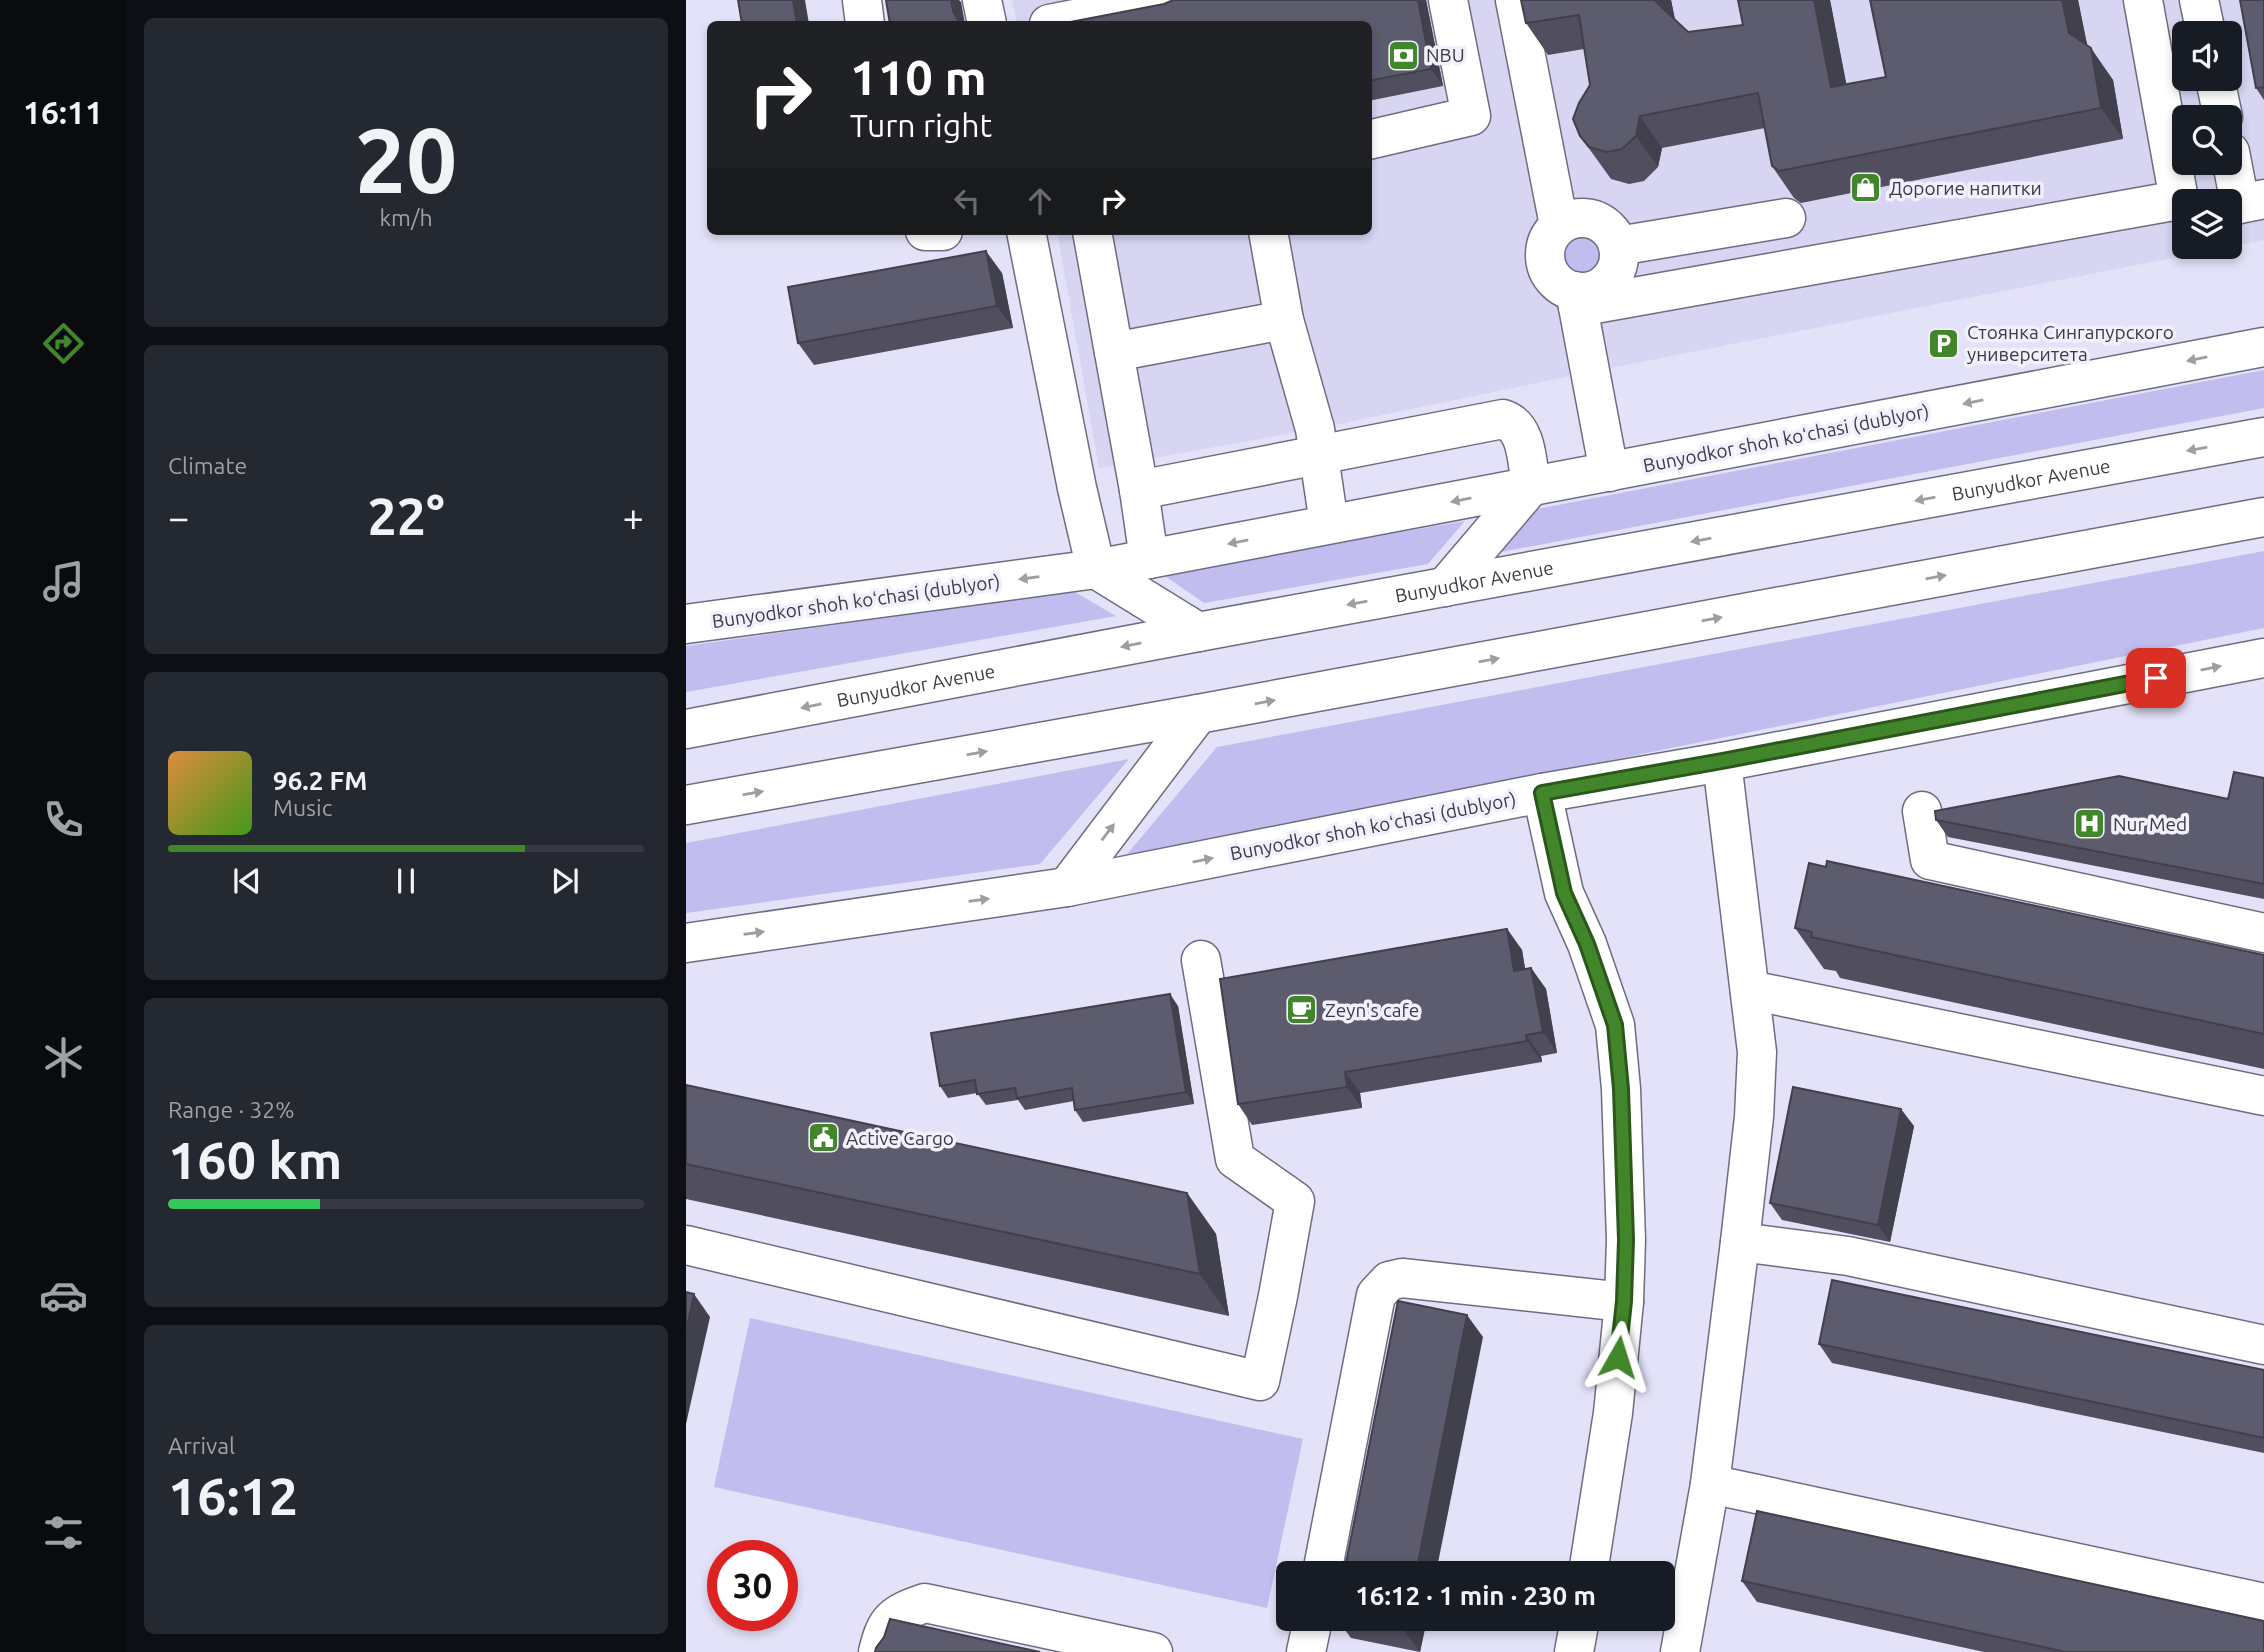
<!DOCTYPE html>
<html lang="en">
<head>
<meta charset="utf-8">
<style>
  :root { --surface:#171b24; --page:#242831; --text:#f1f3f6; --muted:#9ea1a6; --line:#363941; --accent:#41862a }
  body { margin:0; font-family:Ubuntu,sans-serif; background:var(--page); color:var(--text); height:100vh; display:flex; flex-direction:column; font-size:26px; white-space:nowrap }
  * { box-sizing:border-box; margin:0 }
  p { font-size:23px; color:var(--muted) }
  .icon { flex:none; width:38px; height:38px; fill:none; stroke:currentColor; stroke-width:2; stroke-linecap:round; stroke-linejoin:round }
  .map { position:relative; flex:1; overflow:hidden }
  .drawer { display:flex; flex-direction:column; gap:18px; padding:18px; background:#0d0f14; width:560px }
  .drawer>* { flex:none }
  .banner { position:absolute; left:21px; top:21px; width:665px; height:214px; border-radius:10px; box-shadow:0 4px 10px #0003; background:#202124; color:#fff; overflow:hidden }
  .controls { position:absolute; left:1486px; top:21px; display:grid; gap:14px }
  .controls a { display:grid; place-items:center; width:70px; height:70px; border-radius:10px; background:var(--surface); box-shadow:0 4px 10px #0003; font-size:35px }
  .speed { position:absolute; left:21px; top:1540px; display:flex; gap:14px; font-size:35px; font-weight:700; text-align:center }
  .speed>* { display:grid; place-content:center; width:91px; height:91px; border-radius:50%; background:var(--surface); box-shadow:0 4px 10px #0003; line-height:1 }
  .speed .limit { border:10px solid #d22; background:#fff; color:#111 }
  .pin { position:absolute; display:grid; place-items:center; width:60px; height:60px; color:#fff; margin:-30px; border-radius:14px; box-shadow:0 4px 10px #0006 }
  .me { position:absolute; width:77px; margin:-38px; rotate:6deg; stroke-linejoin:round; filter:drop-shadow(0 0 5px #0008) }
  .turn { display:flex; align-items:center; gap:24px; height:147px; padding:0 28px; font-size:32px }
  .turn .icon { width:91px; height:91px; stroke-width:2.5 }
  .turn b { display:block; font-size:49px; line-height:60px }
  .lanes { display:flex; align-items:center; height:66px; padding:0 28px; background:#0003; justify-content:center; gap:35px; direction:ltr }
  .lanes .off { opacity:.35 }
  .big { font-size:52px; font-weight:700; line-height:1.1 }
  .drawer .widget { flex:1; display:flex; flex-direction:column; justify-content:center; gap:10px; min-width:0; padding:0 24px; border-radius:10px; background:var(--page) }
  .drawer .dial { align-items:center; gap:0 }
  .dial b { font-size:91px; line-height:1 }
  .song { display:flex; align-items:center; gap:21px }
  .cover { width:84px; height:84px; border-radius:10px; background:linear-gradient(135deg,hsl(30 70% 55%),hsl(100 70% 35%)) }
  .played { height:7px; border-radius:4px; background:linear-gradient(90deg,var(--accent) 75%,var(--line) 75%) }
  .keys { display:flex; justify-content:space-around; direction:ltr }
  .heat { display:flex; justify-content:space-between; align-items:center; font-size:38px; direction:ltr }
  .charge { height:10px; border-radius:5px; background:linear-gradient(90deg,#34c759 32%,var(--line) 0) }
  .trip { position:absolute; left:590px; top:1561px; width:399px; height:70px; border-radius:10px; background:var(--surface); box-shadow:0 4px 10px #0003; font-weight:700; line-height:70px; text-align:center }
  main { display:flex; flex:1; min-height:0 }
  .tab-bar { display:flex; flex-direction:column; width:126px; justify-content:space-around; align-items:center; background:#090b0e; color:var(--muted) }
  .tab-bar .icon { width:49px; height:49px }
  .tab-bar .active { color:var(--accent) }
  .tab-bar b { font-size:32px; color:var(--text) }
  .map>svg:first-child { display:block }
  .built { fill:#d7d5f1; fill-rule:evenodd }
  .green { fill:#c1bdef }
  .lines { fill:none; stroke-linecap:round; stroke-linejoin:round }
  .minor-casing { stroke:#6e6c80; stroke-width:41 }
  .major-casing { stroke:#6e6c80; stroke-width:41 }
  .minor { stroke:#fff; stroke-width:38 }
  .major { stroke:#fff; stroke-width:38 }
  .wall { fill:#504e5f }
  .shaded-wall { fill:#41404d }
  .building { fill:#5d5b6e; stroke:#41404d; stroke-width:2 }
  .oneway { fill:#9e9da2 }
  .route-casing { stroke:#2a571b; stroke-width:18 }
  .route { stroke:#41862a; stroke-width:12 }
  .labels { text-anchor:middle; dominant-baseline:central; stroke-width:7; stroke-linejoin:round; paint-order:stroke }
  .poi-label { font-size:19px; fill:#3c3b44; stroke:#f1f0fe; text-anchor:start }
  .street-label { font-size:19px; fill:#3c3b44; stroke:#f1f0fe }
</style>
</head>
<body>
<main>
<nav class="tab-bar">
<b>16:11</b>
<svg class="icon active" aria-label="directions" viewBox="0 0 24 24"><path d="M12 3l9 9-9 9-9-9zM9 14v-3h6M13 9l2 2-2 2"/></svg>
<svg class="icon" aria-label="music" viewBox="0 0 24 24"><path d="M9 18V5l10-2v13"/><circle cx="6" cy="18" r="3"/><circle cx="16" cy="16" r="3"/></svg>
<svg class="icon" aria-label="phone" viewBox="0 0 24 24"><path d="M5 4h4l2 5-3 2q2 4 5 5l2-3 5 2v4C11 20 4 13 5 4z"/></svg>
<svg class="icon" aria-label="climate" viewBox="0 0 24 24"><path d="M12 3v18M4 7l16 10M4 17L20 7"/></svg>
<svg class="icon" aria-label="car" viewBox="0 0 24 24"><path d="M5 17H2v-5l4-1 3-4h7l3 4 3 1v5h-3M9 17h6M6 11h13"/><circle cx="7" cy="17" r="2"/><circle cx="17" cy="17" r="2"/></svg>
<svg class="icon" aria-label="filters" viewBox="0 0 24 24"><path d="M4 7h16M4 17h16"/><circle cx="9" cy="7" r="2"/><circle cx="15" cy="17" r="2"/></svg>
</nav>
<section class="drawer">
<div class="widget dial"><b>20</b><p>km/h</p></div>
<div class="widget"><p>Climate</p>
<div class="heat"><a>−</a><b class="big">22°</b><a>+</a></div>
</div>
<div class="widget">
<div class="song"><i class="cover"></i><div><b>96.2 FM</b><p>Music</p></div></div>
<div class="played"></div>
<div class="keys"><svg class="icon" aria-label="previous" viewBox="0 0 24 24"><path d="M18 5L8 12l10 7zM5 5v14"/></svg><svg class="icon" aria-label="pause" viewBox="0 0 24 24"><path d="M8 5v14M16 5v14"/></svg><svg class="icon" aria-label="next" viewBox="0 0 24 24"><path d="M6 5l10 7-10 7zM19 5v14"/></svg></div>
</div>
<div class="widget"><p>Range · 32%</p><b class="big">160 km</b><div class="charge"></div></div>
<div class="widget"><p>Arrival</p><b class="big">16:12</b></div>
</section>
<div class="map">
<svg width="1578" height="1652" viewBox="0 0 1578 1652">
  <rect width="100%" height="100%" fill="#e4e2f9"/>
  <!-- built -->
  <path class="built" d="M326,0H1578V240L904,372L629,429L413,468L371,231H682V24H331ZM1498,33H1544V79H1498ZM1498,117H1544V163H1498ZM1498,201H1544V247H1498Z"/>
  <!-- green -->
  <g class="green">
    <circle cx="897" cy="258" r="22"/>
    <polygon points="1578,370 1578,408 810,553 851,509"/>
    <polygon points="779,521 742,564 518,603 476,574"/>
    <polygon points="1578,551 1578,628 437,859 531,747"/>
    <polygon points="387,591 430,616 0,692 0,646"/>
    <polygon points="443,759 354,864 0,913 0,843"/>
    <polygon points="64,1318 617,1439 581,1608 28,1487"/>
  </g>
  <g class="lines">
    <defs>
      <g id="minor">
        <polyline points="176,0 179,24"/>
        <polyline points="296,0 301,24"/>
        <polyline points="829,0 873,225"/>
        <polyline points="1513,0 1520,33"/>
        <polyline points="363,24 486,0"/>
        <polyline points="1529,79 1537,117"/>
        <polyline points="682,140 785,116 762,0"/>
        <polyline points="1544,152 1554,204 1578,199"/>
        <circle cx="896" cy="255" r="37"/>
        <polyline points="239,231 257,231"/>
        <polyline points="340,231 391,488 410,569"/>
        <polyline points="406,231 453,490 463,559"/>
        <polyline points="582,231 598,320 629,429 643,524"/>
        <polyline points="932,246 1100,218"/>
        <polyline points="889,291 923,472"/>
        <polyline points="892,307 1493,200 1457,0"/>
        <polyline points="428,352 598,320"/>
        <path d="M453,490L817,419C842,427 841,464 845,486"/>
        <polyline points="0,624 410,569 1578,347"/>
        <polyline points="856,793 878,893 901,944 929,1025 935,1089 940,1240 938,1302 927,1413 902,1573"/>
        <polyline points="1236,811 1244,860 1578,933"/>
        <polyline points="0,943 381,887 856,793 1036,762 1578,658"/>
        <polyline points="1064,990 1578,1096"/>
        <polyline points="1054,1242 1162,1256 1578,1345"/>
        <polyline points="0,1245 574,1381 592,1296 609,1201 549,1159 515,960"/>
        <polyline points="1024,1484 1578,1603"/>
        <polyline points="636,1573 690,1295 703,1281 716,1278 938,1302"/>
        <path d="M192,1652C200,1619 207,1614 239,1603L467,1652"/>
        <polyline points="620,1652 627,1619"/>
        <polyline points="888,1652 894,1619"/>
        <polyline points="994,1652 1024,1484 1054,1242 1068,1117 1071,1052 1036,762"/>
      </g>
      <g id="major">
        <polyline points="410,569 512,632"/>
        <polyline points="759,587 845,486"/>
        <path id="s1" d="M0,729L512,632L1578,437"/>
        <polyline points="0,805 512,714 1578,517"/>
        <polyline points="381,887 512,714"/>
      </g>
    </defs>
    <!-- minor casing -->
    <use href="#minor" class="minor-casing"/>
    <!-- major casing -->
    <use href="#major" class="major-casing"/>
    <!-- minor -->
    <use href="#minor" class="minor"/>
    <!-- major -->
    <use href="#major" class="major"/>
  </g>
  <!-- wall -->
  <g class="wall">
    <polygon points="740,0 757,86 682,101 682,24"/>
    <polygon points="835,0 985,0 989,20 1002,32 1057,25 1052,0 1144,0 1160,84 1200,77 1392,0 1401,45 1427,80 1437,139 1115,203 1108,198 1086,166 1079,128 976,148 972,167 958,181 943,184 925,179 894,136 904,85 898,49 862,55 840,23"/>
    <polygon points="1578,0 1578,100 1570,88"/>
    <polygon points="316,273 327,328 128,365 112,343"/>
    <polygon points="1578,778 1578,899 1262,837 1250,820 1542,799"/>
    <polygon points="1109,928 1578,955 1578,1069 1154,978 1150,971 1138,969"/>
    <polygon points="821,929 836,950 839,969 845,968 860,989 871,1053 855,1056 856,1062 674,1093 676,1108 566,1125 552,1104"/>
    <polygon points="492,1006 508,1104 397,1122 389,1110 388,1101 339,1110 332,1100 300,1105 291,1093 262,1098 254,1086"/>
    <polygon points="0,1085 501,1193 530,1234 543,1316 0,1199"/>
    <polygon points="1228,1126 1204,1242 1096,1220 1084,1203"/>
    <polygon points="1133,1344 1578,1370 1578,1453 1146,1363"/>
    <polygon points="1056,1581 1578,1652 1298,1652 1071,1602"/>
    <polygon points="651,1619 741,1619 734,1652 665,1638"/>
  </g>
  <!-- shaded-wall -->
  <g class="shaded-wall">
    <polygon points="107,0 119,0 123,24 111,24"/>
    <polygon points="265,0 273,0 275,2 279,24 274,24 267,11"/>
    <polygon points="732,0 740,0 757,86 745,69"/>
    <polygon points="969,0 985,0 992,34 970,2"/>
    <polygon points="1128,0 1144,0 1167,118 1145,87"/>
    <polygon points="1376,0 1392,0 1405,64 1383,33"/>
    <polygon points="1405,48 1427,80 1437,139 1415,108"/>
    <polygon points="954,116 976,148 972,167 950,136"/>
    <polygon points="300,251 316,273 327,328 311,306"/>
    <polygon points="821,929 836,950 843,992 828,971"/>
    <polygon points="845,968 860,989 871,1053 857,1032"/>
    <polygon points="484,994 492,1006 508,1104 500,1092"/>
    <polygon points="840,1035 855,1056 856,1062 841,1041"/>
    <polygon points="659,1072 674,1093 676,1108 661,1087"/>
    <polygon points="1215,1109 1228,1126 1204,1242 1192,1225"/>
    <polygon points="501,1193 530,1234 543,1316 514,1274"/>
    <polygon points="8,1294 24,1317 0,1424 0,1332"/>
    <polygon points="781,1315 797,1337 750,1573 730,1573"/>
    <polygon points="721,1619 741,1619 734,1652 718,1630"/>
  </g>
  <!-- building -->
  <g class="building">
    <polygon points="52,0 107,0 111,24 56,24"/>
    <polygon points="200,0 265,0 267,11 274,24 204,24"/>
    <polygon points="487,0 732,0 745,69 682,81 682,24 374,24 478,4"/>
    <polygon points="835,0 969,0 970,2 1002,32 1057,25 1052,0 1128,0 1145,87 1200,77 1184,0 1376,0 1383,33 1405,48 1415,108 1093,171 1086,166 1072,93 954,116 950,136 936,149 921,152 903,147 894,136 887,119 893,103 904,85 893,15 840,23"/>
    <polygon points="1554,0 1578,0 1578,87 1570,88"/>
    <polygon points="300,251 311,306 112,343 102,287"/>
    <polygon points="1548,772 1578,778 1578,884 1250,820 1249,811 1433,776 1542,799"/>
    <polygon points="1141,861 1578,955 1578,1034 1125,937 1126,932 1109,928 1123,863 1140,867"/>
    <polygon points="821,929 828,971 845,968 857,1032 840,1035 841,1041 659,1072 661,1087 552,1104 534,979"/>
    <polygon points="484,994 500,1092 389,1110 386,1088 331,1098 329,1088 291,1094 289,1080 254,1086 245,1033"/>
    <polygon points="0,1085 501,1193 514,1274 0,1164"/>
    <polygon points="1107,1087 1215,1109 1192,1225 1084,1203"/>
    <polygon points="1146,1280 1578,1370 1578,1438 1133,1344"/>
    <polygon points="0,1292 8,1294 0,1332"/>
    <polygon points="712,1301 781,1315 730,1573 658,1573"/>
    <polygon points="1071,1511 1578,1621 1578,1652 1380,1652 1056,1581"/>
    <polygon points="204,1619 354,1652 189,1652 190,1648 198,1637"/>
    <polygon points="663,1619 721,1619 718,1630"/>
  </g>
  <!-- one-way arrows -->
  <defs><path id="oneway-solid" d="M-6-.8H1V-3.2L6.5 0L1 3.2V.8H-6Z" transform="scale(1.75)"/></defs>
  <g class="oneway">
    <use href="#oneway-solid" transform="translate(1511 359) rotate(169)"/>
    <use href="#oneway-solid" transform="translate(1287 402) rotate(169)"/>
    <use href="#oneway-solid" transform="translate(1511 449) rotate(170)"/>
    <use href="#oneway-solid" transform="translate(1239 499) rotate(170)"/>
    <use href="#oneway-solid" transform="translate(775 500) rotate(169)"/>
    <use href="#oneway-solid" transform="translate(1015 540) rotate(170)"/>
    <use href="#oneway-solid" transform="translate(552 542) rotate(169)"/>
    <use href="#oneway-solid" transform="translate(1250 577) rotate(-10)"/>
    <use href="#oneway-solid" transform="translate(343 578) rotate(172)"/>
    <use href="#oneway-solid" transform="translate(671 603) rotate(170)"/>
    <use href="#oneway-solid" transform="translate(1026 619) rotate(-10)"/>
    <use href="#oneway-solid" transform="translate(445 645) rotate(169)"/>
    <use href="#oneway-solid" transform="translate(803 660) rotate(-10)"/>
    <use href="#oneway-solid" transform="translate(1525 668) rotate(-11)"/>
    <use href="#oneway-solid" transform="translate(579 702) rotate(-10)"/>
    <use href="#oneway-solid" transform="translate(125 706) rotate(169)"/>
    <use href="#oneway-solid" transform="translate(291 753) rotate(-10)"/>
    <use href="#oneway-solid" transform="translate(67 793) rotate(-10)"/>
    <use href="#oneway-solid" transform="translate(422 832) rotate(-53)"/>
    <use href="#oneway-solid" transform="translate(517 860) rotate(-11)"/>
    <use href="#oneway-solid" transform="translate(293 900) rotate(-8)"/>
    <use href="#oneway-solid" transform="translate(68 933) rotate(-8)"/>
  </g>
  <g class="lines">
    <defs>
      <polyline id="route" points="932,1357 938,1301 940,1240 935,1089 929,1025 901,944 878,893 856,793 1036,761 1470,678"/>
    </defs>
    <!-- route casing -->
    <use href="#route" class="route-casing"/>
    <!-- route -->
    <use href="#route" class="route"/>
  </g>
  <!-- icons -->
  <defs>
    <symbol id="bank-square" viewBox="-11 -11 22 22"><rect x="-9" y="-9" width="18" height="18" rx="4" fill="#41862a" stroke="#f1f0fe"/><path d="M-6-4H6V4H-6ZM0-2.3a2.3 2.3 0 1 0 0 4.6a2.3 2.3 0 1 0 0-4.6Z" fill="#fff"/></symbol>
    <symbol id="shop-square" viewBox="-11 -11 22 22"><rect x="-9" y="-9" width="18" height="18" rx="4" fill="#41862a" stroke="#f1f0fe"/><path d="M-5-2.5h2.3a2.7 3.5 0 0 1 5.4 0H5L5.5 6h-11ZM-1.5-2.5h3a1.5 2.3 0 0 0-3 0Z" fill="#fff"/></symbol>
    <symbol id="parking-square" viewBox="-11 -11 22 22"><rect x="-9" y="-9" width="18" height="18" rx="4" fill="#41862a" stroke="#f1f0fe"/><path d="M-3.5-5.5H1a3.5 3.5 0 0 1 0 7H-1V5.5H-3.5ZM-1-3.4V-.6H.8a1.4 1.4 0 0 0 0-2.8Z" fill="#fff"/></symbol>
    <symbol id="hospital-square" viewBox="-11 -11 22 22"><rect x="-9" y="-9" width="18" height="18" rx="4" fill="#41862a" stroke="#f1f0fe"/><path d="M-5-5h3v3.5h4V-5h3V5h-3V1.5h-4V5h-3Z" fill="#fff"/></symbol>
    <symbol id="cafe-square" viewBox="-11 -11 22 22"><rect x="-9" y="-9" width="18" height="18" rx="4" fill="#41862a" stroke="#f1f0fe"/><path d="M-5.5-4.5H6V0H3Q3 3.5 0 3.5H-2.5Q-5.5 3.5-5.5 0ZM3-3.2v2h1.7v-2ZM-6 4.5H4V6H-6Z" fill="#fff"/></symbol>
    <symbol id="civic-square" viewBox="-11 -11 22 22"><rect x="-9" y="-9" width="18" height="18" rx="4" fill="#41862a" stroke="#f1f0fe"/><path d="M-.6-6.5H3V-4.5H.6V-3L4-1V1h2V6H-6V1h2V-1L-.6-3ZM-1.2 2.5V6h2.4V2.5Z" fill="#fff"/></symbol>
  </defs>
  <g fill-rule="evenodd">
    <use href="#bank-square" x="700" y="38" width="35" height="35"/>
    <use href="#shop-square" x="1162" y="170" width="35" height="35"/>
    <use href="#parking-square" x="1240" y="326" width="35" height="35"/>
    <use href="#hospital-square" x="1386" y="806" width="35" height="35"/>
    <use href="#cafe-square" x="598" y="992" width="35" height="35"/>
    <use href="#civic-square" x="120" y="1120" width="35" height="35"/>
  </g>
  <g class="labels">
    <!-- poi labels -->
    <g class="poi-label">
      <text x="740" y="55">NBU</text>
      <text x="1203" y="188">Дорогие напитки</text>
      <text x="1281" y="332">Стоянка Сингапурского<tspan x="1281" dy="22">университета</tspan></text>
      <text x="1427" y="824">Nur Med</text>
      <text x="639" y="1010">Zeyn's cafe</text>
      <text x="160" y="1138">Active Cargo</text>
    </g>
    <!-- street labels -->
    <g class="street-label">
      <text transform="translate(1100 438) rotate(-11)">Bunyodkor shoh koʻchasi (dublyor)</text>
      <text stroke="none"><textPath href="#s1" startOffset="1368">Bunyudkor Avenue</textPath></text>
      <text stroke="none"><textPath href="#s1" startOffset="802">Bunyudkor Avenue</textPath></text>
      <text transform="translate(170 601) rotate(-8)">Bunyodkor shoh koʻchasi (dublyor)</text>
      <text stroke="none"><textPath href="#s1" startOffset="234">Bunyudkor Avenue</textPath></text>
      <text transform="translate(687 826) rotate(-11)">Bunyodkor shoh koʻchasi (dublyor)</text>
    </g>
  </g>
</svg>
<div class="controls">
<a><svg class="icon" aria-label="sound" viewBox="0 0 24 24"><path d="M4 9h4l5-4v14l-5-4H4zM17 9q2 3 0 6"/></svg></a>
<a><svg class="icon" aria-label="search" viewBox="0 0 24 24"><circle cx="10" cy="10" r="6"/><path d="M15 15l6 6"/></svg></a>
<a><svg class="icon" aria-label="layers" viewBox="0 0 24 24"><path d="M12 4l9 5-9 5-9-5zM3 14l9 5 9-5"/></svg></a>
</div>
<div class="speed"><div class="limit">30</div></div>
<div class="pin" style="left:1470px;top:678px;background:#d93025"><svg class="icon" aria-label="arrive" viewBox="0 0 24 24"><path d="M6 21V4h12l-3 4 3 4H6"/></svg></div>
<svg class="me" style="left:932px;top:1357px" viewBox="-20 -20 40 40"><path d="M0-17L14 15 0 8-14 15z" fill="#41862a" stroke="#fff" stroke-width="4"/></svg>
<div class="trip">16:12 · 1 min · 230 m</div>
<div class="banner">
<div class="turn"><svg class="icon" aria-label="right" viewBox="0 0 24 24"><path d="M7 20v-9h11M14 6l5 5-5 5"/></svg><div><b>110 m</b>Turn right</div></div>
<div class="lanes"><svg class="icon off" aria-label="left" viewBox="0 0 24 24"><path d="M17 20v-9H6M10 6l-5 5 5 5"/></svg><svg class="icon off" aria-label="ahead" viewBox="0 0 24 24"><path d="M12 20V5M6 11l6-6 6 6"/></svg><svg class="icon" aria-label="right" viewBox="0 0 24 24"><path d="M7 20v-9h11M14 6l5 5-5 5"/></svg></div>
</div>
</div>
</main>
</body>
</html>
